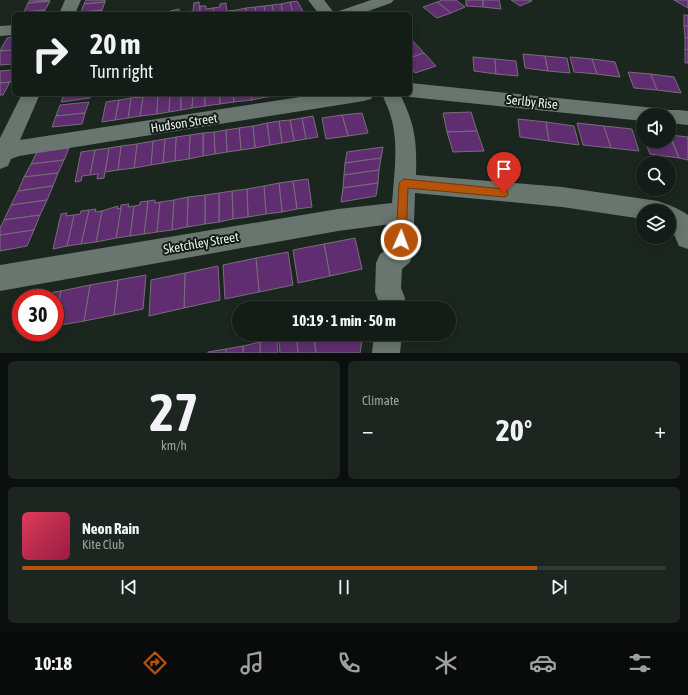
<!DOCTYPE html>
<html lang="en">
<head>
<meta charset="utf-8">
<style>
  :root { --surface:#141c17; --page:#1d2520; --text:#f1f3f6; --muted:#9da1a1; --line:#333a36; --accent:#b45309 }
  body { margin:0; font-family:"Asap Condensed",sans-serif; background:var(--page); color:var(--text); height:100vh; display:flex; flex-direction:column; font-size:15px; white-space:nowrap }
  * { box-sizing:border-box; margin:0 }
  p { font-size:13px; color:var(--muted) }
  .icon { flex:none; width:22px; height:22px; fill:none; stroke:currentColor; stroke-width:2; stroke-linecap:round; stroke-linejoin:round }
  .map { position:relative; height:353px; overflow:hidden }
  .drawer { display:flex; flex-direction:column; gap:8px; padding:8px; background:#0b0f0d; flex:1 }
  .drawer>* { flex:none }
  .guide { position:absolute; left:12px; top:12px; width:400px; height:84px; border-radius:6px; box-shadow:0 2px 10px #0003,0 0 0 1px var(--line); background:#141c17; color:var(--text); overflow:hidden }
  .buttons { position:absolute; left:636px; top:108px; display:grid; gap:8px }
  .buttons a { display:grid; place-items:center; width:40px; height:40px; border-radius:50%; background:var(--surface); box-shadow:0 2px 10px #0003,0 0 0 1px var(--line); font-size:20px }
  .speed { position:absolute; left:12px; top:289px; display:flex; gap:8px; font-size:20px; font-weight:700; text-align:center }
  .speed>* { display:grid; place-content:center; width:52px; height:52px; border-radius:50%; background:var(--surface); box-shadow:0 2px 10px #0003,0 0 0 1px var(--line); line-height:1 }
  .speed .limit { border:6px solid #d22; background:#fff; color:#111 }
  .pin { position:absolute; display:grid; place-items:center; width:34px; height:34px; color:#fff; margin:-41px -17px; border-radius:50% 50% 50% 0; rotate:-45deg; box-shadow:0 0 4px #0007 }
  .pin .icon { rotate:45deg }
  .me { position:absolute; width:44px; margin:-22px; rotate:2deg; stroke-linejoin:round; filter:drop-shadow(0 0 3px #0008) }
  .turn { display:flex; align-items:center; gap:14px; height:84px; padding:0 12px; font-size:18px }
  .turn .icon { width:52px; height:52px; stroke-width:2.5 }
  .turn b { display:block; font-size:28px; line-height:34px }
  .big { font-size:30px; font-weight:700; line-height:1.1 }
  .drawer .widget { flex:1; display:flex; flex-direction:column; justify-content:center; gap:6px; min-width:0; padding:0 14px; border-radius:6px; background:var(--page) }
  .drawer .dial { align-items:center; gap:0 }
  .dial b { font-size:52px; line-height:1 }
  .song { display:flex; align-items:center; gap:12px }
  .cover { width:48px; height:48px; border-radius:6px; background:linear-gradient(135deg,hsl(350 70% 55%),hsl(340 70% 35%)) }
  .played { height:4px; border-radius:2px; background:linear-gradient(90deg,var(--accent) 80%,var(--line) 80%) }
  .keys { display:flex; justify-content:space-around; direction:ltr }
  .heat { display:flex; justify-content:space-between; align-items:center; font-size:22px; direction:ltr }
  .drawer .tiles { flex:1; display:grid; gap:8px; grid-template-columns:1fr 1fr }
  .widget:last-child { grid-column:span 2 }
  .trip { position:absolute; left:232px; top:301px; width:224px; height:40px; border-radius:20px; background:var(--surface); box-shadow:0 2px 10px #0003,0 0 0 1px var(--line); font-weight:700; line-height:40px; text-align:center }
  .menu { display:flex; height:64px; justify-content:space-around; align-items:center; background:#080b09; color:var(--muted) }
  .menu .icon { width:28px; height:28px }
  .menu .active { color:var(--accent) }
  .menu b { font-size:18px; color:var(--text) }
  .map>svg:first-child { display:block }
  .building { fill:#602e70; stroke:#766e79 }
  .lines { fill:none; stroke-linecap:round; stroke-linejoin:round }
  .minor { fill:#69766f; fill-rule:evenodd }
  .route { fill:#b45309; stroke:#753606 }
  .labels { text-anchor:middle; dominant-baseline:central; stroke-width:4; stroke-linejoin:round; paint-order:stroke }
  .street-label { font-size:13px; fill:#e9f0ec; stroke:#121c16 }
</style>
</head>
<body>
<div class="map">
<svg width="688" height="353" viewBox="0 0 688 353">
  <rect width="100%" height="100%" fill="#1b261f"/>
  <!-- building -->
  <g class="building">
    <polygon points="30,0 50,0 28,3"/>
    <polygon points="86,0 105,0 105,2 84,4"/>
    <polygon points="442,0 456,0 465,7 451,13 437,2"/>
    <polygon points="466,0 483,0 483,7 466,6"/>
    <polygon points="483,0 499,0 501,9 483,7"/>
    <polygon points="511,0 531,0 532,1 520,6"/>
    <polygon points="674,0 688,0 688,8"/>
    <polygon points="50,1 45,10 24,12 28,3"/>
    <polygon points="297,1 303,11 293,14 290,2"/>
    <polygon points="105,2 102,10 81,12 84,4"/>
    <polygon points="199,2 200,14 186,14 186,12 193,11 194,3"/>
    <polygon points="290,2 293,14 283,14 281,4"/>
    <polygon points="437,2 451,13 437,18 423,7"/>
    <polygon points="226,3 227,14 214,14 213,8 220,7 220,4"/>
    <polygon points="281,4 283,14 274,14 272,5"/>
    <polygon points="272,5 274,14 265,14 264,6"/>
    <polygon points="200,6 206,6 206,9 213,8 214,14 200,14"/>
    <polygon points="264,6 265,14 256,14 255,7"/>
    <polygon points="255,7 256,14 246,14 246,8"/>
    <polygon points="246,8 246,14 237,14 237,10"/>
    <polygon points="179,9 179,13 186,12 186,14 170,14 170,11"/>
    <polygon points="45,10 43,14 22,14 24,12"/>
    <polygon points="102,10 101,14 81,14 81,12"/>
    <polygon points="237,10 237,14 227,14 227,11"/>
    <rect x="684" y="15" width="4" height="11"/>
    <polygon points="684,26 688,26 688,38 685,37"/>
    <polygon points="14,37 14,50 0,51 7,38"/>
    <polygon points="685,37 688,38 688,50 685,49"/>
    <polygon points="413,41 424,53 410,58 410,42"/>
    <polygon points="685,49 688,50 688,63 685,63"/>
    <polygon points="14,50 14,64 0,65 0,51"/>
    <polygon points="424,53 436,66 415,73 410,67 410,58"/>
    <polygon points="523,54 545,56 548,71 525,68"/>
    <polygon points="545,56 567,58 570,73 548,71"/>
    <polygon points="473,57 495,59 496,74 474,71"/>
    <polygon points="570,57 592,59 597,74 574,72"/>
    <polygon points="495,59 516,61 518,76 496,74"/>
    <polygon points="592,59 615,62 620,77 597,74"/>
    <polygon points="14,70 14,74 10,82 0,83 0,71"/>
    <polygon points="628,72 651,74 657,90 634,88"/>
    <polygon points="651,74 674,77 681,93 657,90"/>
    <polygon points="10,82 3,95 0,95 0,83"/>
    <polygon points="64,94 91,94 90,98 61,102"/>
    <polygon points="158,94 157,114 140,116 143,97"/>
    <polygon points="158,94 170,94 169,112 157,114"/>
    <polygon points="170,94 181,94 181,110 169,112"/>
    <polygon points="181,94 193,94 192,108 181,110"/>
    <polygon points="193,94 205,94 205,106 192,108"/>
    <polygon points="205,94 220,94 220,104 205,106"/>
    <polygon points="220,94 233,94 234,102 220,104"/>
    <polygon points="233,94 251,94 252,100 234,102"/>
    <polygon points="251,94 266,94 266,97 252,100"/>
    <polygon points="266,94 280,94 280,96 266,97"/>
    <polygon points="143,97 140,116 128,118 131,98"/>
    <polygon points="131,98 128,118 115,120 119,100"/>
    <polygon points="119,100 115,120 102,122 106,102"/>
    <polygon points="89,102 85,113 56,116 60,105"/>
    <polygon points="471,112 477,131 447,132 443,113"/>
    <polygon points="85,113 82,124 52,127 56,116"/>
    <polygon points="362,113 368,133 348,136 342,115"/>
    <polygon points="342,115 348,136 326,139 322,118"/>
    <polygon points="313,116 318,137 306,139 302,118"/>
    <polygon points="302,118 306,139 294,141 290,120"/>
    <polygon points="518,119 546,122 549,141 520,137"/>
    <polygon points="290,120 294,141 282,143 279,121"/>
    <polygon points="279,121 282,143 270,145 267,123"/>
    <polygon points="546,122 574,126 579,145 549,141"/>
    <polygon points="267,123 270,145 255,148 253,126"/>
    <polygon points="577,123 604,126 611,148 583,145"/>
    <polygon points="253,126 255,148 241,150 239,128"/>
    <polygon points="604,126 632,129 639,151 611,148"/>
    <polygon points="239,128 241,150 227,152 226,130"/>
    <polygon points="226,130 227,152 215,154 214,132"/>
    <polygon points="477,131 484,151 453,152 447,132"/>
    <polygon points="214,132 215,154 203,156 203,133"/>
    <polygon points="203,133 203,156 189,159 190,135"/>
    <polygon points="190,135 189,159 175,161 176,137"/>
    <polygon points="669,135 679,158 650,154 645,141 669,141"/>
    <polygon points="670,135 688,137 688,160 679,158"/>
    <polygon points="176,137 175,161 163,163 165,139"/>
    <polygon points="165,139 163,163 151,165 153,141"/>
    <polygon points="153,141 151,165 134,168 137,144"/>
    <polygon points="137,144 134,168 118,170 121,146"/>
    <polygon points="121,146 118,170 105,172 109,148"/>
    <polygon points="383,147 381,158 345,163 347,152"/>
    <polygon points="69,148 64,160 31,164 37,152"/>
    <polygon points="109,148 104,178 97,179 98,174 90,175 95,150"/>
    <polygon points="95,150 90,175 82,176 81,181 75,182 81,152"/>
    <polygon points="381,158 379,170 344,175 345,163"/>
    <polygon points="64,160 58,173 24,177 31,164"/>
    <polygon points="379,170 378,183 343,188 344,175"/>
    <polygon points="58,173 53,186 18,191 24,177"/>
    <polygon points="308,179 312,207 297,209 293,181"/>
    <polygon points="293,181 297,209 282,212 279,183"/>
    <polygon points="279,183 282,212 266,214 264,186"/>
    <polygon points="378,183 376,196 341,202 343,188"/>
    <polygon points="53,186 47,200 11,205 18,191"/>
    <polygon points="264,186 266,214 248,217 247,189"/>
    <polygon points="247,189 248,217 233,219 232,191"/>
    <polygon points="232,191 233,219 219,222 219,193"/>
    <polygon points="219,193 219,222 205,224 205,195"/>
    <polygon points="205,195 205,224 187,227 188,197"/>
    <polygon points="188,197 187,227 172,230 174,200"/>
    <polygon points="47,200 40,215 4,220 11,205"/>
    <polygon points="155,200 155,203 160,202 157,232 144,234 148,201"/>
    <polygon points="174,200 172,230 157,232 160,202"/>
    <polygon points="148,201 144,234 130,236 134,206 140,205 140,202"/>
    <polygon points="129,204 128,207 134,206 130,236 116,238 121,205"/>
    <polygon points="118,206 117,209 121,208 116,238 96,242 102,211"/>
    <polygon points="96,209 95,212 102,211 96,242 81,244 89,210"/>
    <polygon points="89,210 81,244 67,246 74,215 80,214 81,211"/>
    <polygon points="67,213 66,216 74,215 67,246 53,249 61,214"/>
    <polygon points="40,215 34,230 0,235 0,228 4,220"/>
    <polygon points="34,230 27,246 0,251 0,235"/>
    <polygon points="355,238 362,269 330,276 324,244"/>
    <polygon points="324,244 330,276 298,283 293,250"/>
    <polygon points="288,252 293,285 259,292 256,258"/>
    <polygon points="256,258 259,292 225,299 223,265"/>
    <polygon points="218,266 220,300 184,308 185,273"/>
    <polygon points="185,273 184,308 149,316 151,280"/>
    <polygon points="146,275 143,309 114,315 118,280"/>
    <polygon points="118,280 114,315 84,321 90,285"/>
    <polygon points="90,285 84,321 55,326 55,318 61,291"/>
    <polygon points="61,291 55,318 55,298 31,298 31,296"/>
    <polygon points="364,304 364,308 342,308"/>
    <polygon points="303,334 313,334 316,353 298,353 296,335"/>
    <polygon points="332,334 363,334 360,353 316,353 314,337"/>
    <polygon points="296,335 298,353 280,353 279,338"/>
    <polygon points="277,339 278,353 260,353 260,342"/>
    <polygon points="260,342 260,353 243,353 243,346"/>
    <polygon points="243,346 243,353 226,353 226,349"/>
    <polygon points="226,349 226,353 208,353 208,352"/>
  </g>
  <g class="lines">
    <!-- minor -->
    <g class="minor">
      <polygon points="65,0 81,0 75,14 59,14"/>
      <polygon points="308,0 324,0 335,14 319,14"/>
      <polygon points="371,0 394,0 391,3 360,14 337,14 339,11"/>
      <polygon points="14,25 14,35 0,36 0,26"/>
      <path d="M410,83L655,108C665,111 676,109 688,111V125L669,123V115H643V121L410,97L403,94H410Z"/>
      <polygon points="22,94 40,94 20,140 320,94 373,94 371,99 364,101 19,156 11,159 8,166 0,169 0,138"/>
      <path d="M382,94H400C415,125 417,140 416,175L562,187L658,201C669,205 678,208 688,215V249L679,246L673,232L669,229V211H643V219L562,207L415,193L413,254L410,262L402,269L401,288L405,298L404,308H376L378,300L375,292L376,263L380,254L389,248L391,224L338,231L0,291V265L338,209L392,203C394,175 399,144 391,117C389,109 385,102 382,94Z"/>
      <polygon points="374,334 402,334 400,353 372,353"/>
    </g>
  </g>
  <!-- route -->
  <polygon class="route" points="404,179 504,189 507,190 508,193 507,196 504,197 408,188 406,240 405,243 401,244 398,243 396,240 399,183 401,181"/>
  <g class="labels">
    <!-- street labels -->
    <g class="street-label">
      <text transform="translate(532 102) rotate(6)">Serlby Rise</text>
      <text transform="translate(184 123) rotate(-9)">Hudson Street</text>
      <text transform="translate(201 243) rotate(-10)">Sketchley Street</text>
    </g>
  </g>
</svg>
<div class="buttons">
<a><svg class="icon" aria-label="sound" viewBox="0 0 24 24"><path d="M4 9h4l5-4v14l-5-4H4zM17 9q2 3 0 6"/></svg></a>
<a><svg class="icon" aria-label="search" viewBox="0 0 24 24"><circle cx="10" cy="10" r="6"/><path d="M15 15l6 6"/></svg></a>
<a><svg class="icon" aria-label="layers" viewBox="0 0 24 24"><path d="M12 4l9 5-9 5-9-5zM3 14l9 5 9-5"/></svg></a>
</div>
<div class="speed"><div class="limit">30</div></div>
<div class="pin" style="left:504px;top:193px;background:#d93025"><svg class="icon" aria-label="arrive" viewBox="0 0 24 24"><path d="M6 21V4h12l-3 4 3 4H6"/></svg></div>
<svg class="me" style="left:401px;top:240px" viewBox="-20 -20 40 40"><circle r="17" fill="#b45309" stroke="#fff" stroke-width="3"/><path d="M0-11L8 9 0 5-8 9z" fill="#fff"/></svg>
<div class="trip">10:19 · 1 min · 50 m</div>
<div class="guide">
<div class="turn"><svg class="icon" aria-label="right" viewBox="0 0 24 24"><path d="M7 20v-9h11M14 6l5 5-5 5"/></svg><div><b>20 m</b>Turn right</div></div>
</div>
</div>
<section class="drawer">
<div class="tiles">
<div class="widget dial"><b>27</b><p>km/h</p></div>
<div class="widget"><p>Climate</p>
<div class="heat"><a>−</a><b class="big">20°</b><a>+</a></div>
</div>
<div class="widget">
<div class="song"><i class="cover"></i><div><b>Neon Rain</b><p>Kite Club</p></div></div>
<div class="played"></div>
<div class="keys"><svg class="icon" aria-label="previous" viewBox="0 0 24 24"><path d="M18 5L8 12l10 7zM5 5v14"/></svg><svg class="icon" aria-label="pause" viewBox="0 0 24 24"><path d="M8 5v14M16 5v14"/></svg><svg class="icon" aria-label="next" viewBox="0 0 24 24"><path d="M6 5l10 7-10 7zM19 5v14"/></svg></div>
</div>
</div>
</section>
<nav class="menu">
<b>10:18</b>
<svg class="icon active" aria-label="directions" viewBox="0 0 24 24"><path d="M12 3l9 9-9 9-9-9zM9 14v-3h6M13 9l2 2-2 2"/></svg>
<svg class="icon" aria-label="music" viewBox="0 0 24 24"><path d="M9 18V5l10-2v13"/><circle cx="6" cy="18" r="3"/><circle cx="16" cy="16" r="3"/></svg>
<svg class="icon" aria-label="phone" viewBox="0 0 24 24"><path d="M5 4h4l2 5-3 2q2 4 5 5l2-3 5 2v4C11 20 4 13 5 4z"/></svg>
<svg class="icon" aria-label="climate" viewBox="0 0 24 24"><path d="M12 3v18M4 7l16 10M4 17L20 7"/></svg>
<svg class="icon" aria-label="car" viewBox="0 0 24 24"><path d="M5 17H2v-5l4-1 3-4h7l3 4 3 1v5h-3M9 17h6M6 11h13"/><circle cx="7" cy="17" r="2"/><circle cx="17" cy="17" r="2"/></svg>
<svg class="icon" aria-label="filters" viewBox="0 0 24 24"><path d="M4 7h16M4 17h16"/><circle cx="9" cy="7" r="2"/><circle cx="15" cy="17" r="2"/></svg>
</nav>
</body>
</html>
